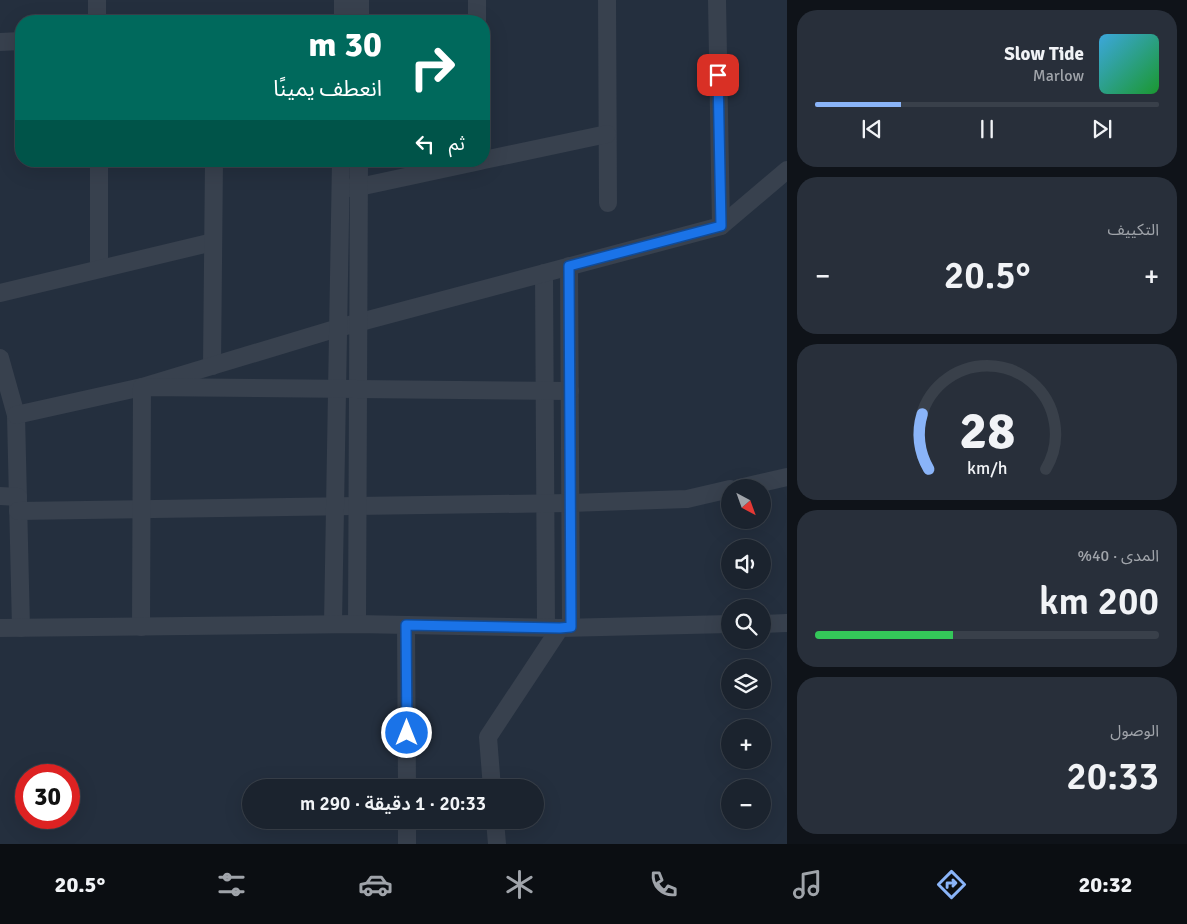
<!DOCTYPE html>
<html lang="ar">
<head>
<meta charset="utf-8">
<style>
  :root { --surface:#1b232e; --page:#282f3a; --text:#f1f3f6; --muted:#a0a4aa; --line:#39404a; --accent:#8ab4f8 }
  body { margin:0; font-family:Signika,"Noto Sans Arabic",sans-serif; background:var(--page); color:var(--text); direction:rtl; height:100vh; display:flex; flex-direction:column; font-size:19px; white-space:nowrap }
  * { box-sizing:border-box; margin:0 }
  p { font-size:16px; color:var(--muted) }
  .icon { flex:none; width:28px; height:28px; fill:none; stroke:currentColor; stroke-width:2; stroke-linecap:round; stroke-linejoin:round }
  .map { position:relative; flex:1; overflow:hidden; direction:ltr }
  .details { display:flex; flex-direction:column; gap:10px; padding:10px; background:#0f1319; width:400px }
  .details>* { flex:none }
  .hud { position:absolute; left:15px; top:15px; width:475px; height:152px; border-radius:20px; box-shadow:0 5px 20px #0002,0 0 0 1px var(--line); direction:rtl; background:#00695c; color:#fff; overflow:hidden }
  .needle { width:32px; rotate:139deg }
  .tools { position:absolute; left:721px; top:479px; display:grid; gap:10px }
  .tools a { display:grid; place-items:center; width:50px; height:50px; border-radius:50%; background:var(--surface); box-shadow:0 5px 20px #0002,0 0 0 1px var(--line); font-size:25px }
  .speed { position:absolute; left:15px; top:764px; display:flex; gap:10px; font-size:25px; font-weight:700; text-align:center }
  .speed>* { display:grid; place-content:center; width:65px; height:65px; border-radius:50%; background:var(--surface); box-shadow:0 5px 20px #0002,0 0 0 1px var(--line); line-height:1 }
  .speed .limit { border:8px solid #d22; background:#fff; color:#111 }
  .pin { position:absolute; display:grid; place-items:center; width:42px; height:42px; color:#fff; margin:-21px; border-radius:10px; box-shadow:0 2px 8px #0006 }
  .me { position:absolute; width:55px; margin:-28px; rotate:0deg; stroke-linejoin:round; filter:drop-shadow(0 0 4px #0008) }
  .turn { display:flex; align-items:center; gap:18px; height:105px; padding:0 25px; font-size:22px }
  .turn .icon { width:65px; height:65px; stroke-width:2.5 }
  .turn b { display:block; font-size:35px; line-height:42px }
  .then { display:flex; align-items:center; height:48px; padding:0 25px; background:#0003; gap:10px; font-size:19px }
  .big { font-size:38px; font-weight:600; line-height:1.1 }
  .details .widget { flex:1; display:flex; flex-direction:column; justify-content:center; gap:8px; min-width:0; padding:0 18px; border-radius:20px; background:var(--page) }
  .details .dial { align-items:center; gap:0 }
  .dial svg { height:130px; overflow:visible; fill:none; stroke:var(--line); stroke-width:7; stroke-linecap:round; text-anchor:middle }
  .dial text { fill:var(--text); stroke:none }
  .song { display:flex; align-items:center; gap:15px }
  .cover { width:60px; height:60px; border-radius:8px; background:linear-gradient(135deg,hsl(200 70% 55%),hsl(130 70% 35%)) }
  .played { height:5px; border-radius:2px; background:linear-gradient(90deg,var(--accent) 25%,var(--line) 25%) }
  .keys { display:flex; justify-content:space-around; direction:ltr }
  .heat { display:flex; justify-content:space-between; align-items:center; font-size:28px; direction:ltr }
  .charge { height:8px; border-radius:4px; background:linear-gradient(90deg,#34c759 40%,var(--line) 0) }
  .trip { position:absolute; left:242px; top:779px; width:302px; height:50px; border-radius:25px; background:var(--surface); box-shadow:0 5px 20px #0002,0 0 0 1px var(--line); font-weight:600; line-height:50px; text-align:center; direction:rtl }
  .menu { display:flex; height:80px; justify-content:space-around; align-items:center; background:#0b0e12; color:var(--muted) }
  .menu .icon { width:35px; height:35px }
  .menu .current { color:var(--accent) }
  .menu b { font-size:22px; color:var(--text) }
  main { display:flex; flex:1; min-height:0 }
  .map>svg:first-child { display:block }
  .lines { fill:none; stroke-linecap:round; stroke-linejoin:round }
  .minor { stroke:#38414e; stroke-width:18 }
  .route-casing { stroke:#114b97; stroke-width:12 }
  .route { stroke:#1a73e8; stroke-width:9 }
</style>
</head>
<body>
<main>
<section class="details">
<div class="widget">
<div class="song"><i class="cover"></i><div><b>Slow Tide</b><p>Marlow</p></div></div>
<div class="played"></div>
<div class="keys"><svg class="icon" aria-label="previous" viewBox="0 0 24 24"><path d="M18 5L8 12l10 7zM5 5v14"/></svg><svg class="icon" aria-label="pause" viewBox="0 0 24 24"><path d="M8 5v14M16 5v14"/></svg><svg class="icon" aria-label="next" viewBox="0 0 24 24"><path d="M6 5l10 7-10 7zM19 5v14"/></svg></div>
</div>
<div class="widget"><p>التكييف</p>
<div class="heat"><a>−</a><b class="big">20.5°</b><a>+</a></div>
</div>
<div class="widget dial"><svg viewBox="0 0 100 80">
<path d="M14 69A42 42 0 1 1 86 69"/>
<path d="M14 69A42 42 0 0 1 10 35" stroke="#8ab4f8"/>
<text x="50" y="56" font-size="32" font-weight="700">28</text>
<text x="50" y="72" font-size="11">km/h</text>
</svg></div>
<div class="widget"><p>المدى · 40%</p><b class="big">200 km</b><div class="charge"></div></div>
<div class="widget"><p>الوصول</p><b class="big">20:33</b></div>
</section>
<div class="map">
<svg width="787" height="844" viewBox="0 0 787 844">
  <rect width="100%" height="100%" fill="#242f3e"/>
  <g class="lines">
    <!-- minor -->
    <g class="minor">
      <polyline points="97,0 97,21"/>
      <polyline points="477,0 477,21"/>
      <polyline points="607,0 608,203"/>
      <polyline points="343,21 343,0"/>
      <polyline points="360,21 360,0"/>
      <polyline points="0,42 21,41"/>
      <polyline points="484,160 607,134"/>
      <polyline points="99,161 99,269"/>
      <polyline points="348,188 359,187 480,161"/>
      <polyline points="721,226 787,170"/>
      <polyline points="569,266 571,627"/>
      <polyline points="544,273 546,627"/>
      <polyline points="0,293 213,242"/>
      <polyline points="0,358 16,415 21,628"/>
      <polyline points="212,366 214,161"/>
      <polyline points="16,415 142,387 338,328 721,226 717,0"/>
      <polyline points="739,488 787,477"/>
      <polyline points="0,496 18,497"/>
      <polyline points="18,511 570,503 687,499 730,489"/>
      <polyline points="333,624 341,161"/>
      <polyline points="357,624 359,161"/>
      <polyline points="762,624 787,623"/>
      <polyline points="406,625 407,788"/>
      <polyline points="141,627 142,387 570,391"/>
      <polyline points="0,628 357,624 560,628 730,624"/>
      <polyline points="492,788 488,737 560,628"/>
      <polyline points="407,820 407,844"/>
      <polyline points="495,820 497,844"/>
    </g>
  </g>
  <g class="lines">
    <defs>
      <polyline id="route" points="407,733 406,625 560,628 571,627 569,266 721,226 718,75"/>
    </defs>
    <!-- route casing -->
    <use href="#route" class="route-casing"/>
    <!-- route -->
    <use href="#route" class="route"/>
  </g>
</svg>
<div class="tools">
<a><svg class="needle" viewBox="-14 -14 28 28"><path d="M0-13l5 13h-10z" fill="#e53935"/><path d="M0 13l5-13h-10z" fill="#a0a4aa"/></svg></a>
<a><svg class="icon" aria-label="sound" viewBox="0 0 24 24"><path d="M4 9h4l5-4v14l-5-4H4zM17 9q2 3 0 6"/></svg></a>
<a><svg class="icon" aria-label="search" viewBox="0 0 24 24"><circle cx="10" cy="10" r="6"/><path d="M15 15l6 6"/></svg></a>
<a><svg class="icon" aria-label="layers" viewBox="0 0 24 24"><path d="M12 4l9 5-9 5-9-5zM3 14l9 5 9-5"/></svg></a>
<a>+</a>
<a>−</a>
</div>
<div class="speed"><div class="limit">30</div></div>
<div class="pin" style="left:718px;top:75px;background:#d93025"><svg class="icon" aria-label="arrive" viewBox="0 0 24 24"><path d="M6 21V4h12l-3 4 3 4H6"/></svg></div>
<svg class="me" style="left:407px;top:733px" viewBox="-20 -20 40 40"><circle r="17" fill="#1a73e8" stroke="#fff" stroke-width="3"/><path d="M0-11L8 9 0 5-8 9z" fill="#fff"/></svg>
<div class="trip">20:33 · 1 دقيقة · 290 m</div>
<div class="hud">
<div class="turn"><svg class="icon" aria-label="right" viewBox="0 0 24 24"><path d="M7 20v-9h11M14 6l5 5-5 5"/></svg><div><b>30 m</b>انعطف يمينًا</div></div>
<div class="then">ثم<svg class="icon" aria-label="left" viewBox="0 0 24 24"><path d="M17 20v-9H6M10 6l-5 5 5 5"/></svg></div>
</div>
</div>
</main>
<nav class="menu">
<b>20:32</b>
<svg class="icon current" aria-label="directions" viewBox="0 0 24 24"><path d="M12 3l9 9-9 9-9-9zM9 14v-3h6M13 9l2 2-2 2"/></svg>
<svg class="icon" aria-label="music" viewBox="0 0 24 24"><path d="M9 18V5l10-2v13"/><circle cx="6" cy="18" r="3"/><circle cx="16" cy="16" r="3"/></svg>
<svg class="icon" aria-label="phone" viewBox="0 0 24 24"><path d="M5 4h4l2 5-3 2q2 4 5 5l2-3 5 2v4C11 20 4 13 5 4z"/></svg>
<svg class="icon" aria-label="climate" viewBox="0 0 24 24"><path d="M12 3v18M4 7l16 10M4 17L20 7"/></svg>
<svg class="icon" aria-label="car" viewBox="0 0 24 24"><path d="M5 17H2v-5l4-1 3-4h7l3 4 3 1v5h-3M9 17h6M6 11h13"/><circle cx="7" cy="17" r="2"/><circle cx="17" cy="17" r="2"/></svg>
<svg class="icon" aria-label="filters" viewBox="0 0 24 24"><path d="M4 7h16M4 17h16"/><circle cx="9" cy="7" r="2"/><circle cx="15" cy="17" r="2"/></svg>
<b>20.5°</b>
</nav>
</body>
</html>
